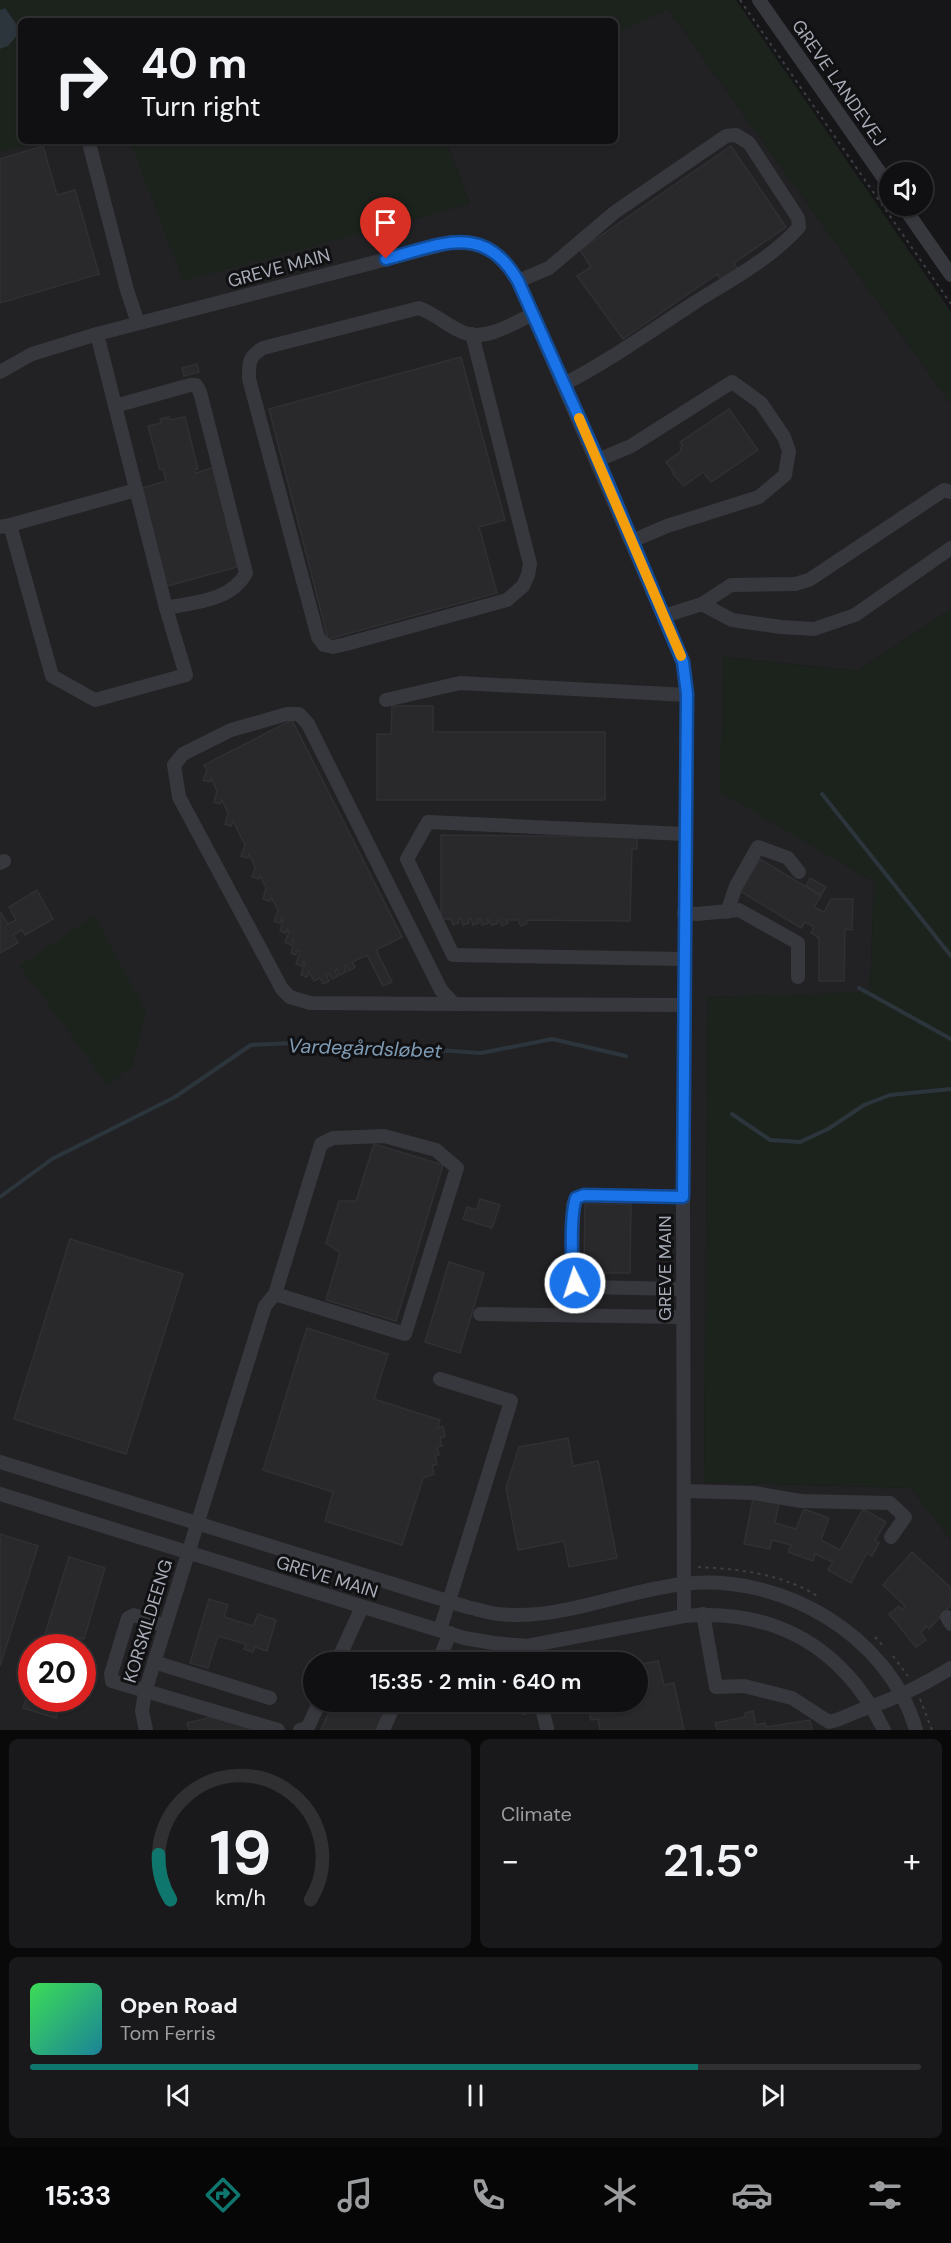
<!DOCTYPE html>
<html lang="en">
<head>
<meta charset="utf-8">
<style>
  :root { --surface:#101012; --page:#19191b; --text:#f1f3f6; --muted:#9c9d9f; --line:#303032; --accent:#0f766e }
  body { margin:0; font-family:"DM Sans",sans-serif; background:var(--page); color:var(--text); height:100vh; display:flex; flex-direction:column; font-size:22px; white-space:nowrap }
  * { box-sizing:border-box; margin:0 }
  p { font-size:20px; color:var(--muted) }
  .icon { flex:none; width:33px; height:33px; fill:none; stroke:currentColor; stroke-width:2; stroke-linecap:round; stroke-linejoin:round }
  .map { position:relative; height:1730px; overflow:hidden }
  .sheet { display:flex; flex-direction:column; gap:9px; padding:9px; background:#09090a; flex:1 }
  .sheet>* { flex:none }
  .guide { position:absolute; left:18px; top:18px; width:600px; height:126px; border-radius:9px; box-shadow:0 2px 4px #0004,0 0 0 2px var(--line); background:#101012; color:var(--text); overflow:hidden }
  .fabs { position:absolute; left:879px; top:162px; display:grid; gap:12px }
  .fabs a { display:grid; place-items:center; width:54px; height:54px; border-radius:50%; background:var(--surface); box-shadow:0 2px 4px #0004,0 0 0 2px var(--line); font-size:30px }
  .speed { position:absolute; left:18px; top:1634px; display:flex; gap:12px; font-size:30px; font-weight:700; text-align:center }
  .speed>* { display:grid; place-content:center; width:78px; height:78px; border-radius:50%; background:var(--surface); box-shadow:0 2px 4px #0004,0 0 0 2px var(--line); line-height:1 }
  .speed .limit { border:9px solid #d22; background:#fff; color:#111 }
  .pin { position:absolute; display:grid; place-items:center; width:51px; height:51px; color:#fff; margin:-62px -26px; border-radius:50% 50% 50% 0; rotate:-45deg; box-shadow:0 0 6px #0007 }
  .pin .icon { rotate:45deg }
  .me { position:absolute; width:66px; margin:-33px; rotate:356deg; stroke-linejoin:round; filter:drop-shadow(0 0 4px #0008) }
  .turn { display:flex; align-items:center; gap:21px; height:126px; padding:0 24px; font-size:27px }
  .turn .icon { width:78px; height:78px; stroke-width:2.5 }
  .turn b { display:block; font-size:42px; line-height:51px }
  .big { font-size:45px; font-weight:600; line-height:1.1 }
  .sheet .widget { flex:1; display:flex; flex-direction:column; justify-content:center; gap:9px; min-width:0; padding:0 21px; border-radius:9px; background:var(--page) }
  .sheet .dial { align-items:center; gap:0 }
  .dial svg { height:156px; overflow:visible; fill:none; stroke:var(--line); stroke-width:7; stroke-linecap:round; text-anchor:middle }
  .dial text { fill:var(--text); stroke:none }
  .song { display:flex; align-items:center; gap:18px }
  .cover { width:72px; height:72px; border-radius:9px; background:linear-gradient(135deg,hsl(130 70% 55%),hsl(190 70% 35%)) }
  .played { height:6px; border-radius:3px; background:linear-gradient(90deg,var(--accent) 75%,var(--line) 75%) }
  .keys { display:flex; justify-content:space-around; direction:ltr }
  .heat { display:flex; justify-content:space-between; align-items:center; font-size:33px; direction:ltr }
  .sheet .tiles { flex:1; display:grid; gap:9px; grid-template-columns:1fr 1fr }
  .widget:last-child { grid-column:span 2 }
  .trip { position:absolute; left:303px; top:1652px; width:345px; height:60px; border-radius:30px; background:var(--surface); box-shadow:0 2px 4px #0004,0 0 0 2px var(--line); font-weight:600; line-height:60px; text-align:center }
  .tabs { display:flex; height:96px; justify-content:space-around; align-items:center; background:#060607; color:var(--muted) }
  .tabs .icon { width:42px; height:42px }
  .tabs .current { color:var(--accent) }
  .tabs b { font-size:27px; color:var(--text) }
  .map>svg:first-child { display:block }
  .built { fill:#222225; fill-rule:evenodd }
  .green { fill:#1c231d }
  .water { fill:#2c353c }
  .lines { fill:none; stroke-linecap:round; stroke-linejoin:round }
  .stream { stroke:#2c353c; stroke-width:4 }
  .building { fill:#29292c; stroke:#303034; stroke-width:1.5 }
  .path { stroke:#3d3f44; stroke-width:2; stroke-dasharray:3 4.5; stroke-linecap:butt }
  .minor { stroke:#37383d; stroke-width:14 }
  .route-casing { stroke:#114b97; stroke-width:15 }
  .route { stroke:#1a73e8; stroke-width:10 }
  .slow { stroke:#f59e0b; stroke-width:10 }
  .labels { text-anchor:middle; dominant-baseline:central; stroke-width:6; stroke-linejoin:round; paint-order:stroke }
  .street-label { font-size:18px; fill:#a8adb8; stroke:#111113 }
  .water-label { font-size:20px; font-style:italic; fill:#7f9bb3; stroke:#111113 }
</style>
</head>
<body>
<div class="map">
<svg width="951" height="1730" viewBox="0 0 951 1730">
  <rect width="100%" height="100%" fill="#161618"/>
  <!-- built -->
  <path class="built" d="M668,9L951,404V609L857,671L724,657L721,792L874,882L870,993L708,997L704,1482L911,1488L951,1540V1730H0V144L21,141H132L470,204L446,141H615V33ZM32,1647H82V1698H32ZM314,1662H638V1701H314Z"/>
  <!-- green -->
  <g class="green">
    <polygon points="0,0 736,0 951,312 951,404 668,9 615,34 615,21 21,21 21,141 37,141 0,152 0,49 8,46 5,8 0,10"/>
    <polygon points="130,141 446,141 470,204 183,281"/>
    <polygon points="951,609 951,1540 911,1488 704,1482 708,997 870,992 874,882 720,792 723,657 857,671"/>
    <polygon points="94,915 146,1011 133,1065 108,1086 20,966"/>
  </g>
  <!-- water -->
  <polygon class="water" points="5,8 21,31 8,46 0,49 0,10"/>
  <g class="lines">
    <!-- stream -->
    <g class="stream">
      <polyline points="822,794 951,956"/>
      <polyline points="859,988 951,1039"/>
      <polyline points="732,1114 770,1140 800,1142 828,1129 864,1105 890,1095 951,1089"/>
      <polyline points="0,1197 52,1159 175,1097 251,1045 317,1042 481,1053 552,1039 626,1056"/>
    </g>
  </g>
  <!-- building -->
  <g class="building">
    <polygon points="43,146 57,195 75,190 99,274 0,303 0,159"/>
    <polygon points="731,146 786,227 734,263 739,271 723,283 717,274 623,339 577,276 591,267 580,250"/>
    <polygon points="461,357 505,520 479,527 497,593 328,639 269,409"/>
    <polygon points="197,364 199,372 184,376 182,368"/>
    <polygon points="729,409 758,450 711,482 703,472 684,486 673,474 674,473 666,462 680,452 682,445 680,442"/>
    <polygon points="169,417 170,420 185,417 198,469 195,469 196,473 214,467 241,566 167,586 142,488 166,481 163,469 160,470 148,426 161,423 160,419"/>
    <polygon points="392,706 433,706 433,732 605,732 605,800 377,800 377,734 391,734"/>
    <polygon points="292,720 402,937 376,950 392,982 383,986 367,955 352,962 355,967 349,971 346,965 344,967 346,972 340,975 337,969 335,971 338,976 332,979 329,974 326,975 329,981 323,984 320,978 314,981 309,972 307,977 301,975 305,963 304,961 302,966 296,964 300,952 298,950 296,955 291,953 294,942 293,939 291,945 285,942 289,932 287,929 286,933 280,931 283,921 282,918 280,923 274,921 278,910 271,897 270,901 263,899 266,888 260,875 259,879 252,877 255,867 249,854 248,858 241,856 245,845 233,821 231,826 225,824 228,813 222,800 220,804 214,802 217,791 211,778 210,782 203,780 207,770 204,765"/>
    <polygon points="441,835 637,837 637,849 632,849 630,921 526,920 527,923 521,926 518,920 507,920 508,923 502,926 499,920 497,920 498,923 492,925 490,920 487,919 489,923 482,925 480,919 478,919 479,923 473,925 471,919 468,919 469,923 463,925 461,919 458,919 459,923 453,925 451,919 441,919"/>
    <polygon points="760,859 821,896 814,907 824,912 831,899 853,899 852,930 845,929 844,981 819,981 819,938 811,933 814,927 805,922 801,928 740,891"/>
    <polygon points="810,878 826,887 821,895 806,886"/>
    <polygon points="37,890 53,919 25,935 22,930 13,935 18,943 0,953 0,913 1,913 8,924 16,920 9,907"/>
    <polygon points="374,1144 443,1165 396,1321 326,1300 340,1253 326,1243 339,1201 356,1201"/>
    <polygon points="480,1199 500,1205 492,1228 463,1219 467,1207 477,1210"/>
    <polygon points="585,1204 631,1204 630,1273 584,1273"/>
    <polygon points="70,1239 183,1274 126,1454 14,1419"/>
    <polygon points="449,1262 484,1273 460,1353 425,1342"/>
    <polygon points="307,1328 388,1354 374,1399 440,1420 438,1428 443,1427 445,1436 440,1438 442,1446 437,1447 439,1455 435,1456 437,1464 432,1466 434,1474 423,1478 402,1545 325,1521 333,1492 263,1470"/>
    <polygon points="568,1438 573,1466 598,1461 617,1558 569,1567 564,1541 518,1550 506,1488 519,1447"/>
    <polygon points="753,1499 779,1504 775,1523 796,1529 804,1509 829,1518 821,1540 840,1550 863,1509 886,1522 875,1540 879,1543 872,1556 867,1553 851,1583 828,1570 833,1562 815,1554 813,1561 788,1552 791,1545 772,1540 770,1549 744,1544"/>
    <polygon points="0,1534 38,1546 0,1666"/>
    <polygon points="912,1552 951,1588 951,1605 929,1629 926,1626 921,1633 926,1640 916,1647 889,1614 899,1606 902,1610 905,1606 883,1585"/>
    <polygon points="69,1557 105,1568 84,1639 80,1638 77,1647 41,1647"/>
    <polygon points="209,1599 228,1605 224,1617 253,1626 258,1614 276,1620 267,1651 255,1647 253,1652 244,1649 246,1644 218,1636 208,1668 190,1663"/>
    <polygon points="658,1661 664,1685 674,1683 684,1730 600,1730 598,1719 591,1720 587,1702 638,1701 638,1665"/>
    <polygon points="32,1679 32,1698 62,1698 56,1718 23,1708"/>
    <polygon points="334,1701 350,1701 384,1717 378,1730 321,1730"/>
    <polygon points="753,1711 756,1725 765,1723 766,1727 810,1720 812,1730 717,1730 715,1723 745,1717 745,1713"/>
    <polygon points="212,1717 254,1730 189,1730 187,1723"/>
  </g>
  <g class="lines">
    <!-- path -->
    <g class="path">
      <polyline points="740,0 951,304"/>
      <path d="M698,1567C740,1569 783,1574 819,1597"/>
      <polyline points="875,1637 885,1648"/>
      <polyline points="893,1656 908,1676"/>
      <polyline points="920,1699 932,1730"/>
    </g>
    <!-- minor -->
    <g class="minor">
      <polyline points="759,0 890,187"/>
      <polyline points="89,143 127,290 138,323"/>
      <polyline points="903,206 951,275"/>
      <path d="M518,281L549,268L615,212L726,136L736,135L749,143L798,218L799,227C771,259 730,280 694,303C651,331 609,361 564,384"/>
      <path d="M472,334L530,564L528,575L523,586L507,600L346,644L333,647L324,645L318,637L249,379C249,363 248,357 263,348L419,308C438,315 448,327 465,333C486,341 514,323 533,314"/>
      <path d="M0,372L32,354L97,334L453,242C487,243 501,252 518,281L683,662L687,695L683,1197L684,1616"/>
      <path d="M115,406L190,385H196L200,392L246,573C231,601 195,602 166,608"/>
      <polyline points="598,460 631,446 732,382 761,403 784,437 789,451 785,475 759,497 667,526 632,541"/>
      <polyline points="10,525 136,490"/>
      <polyline points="0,527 10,525 52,676 95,700 186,675 166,608 97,334"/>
      <polyline points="702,604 732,620 781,627 814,629 855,615 951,548"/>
      <polyline points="664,616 702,604 731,585 795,584 809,580 944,490 951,492"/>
      <polyline points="386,700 460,683 687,695"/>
      <polyline points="0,863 4,861"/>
      <polyline points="727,912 736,886 758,847 788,858 799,872"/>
      <polyline points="684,913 697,914 739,910 798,943 798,977"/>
      <polyline points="684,959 453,955 407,859 428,822 685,834"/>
      <polyline points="454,1004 310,1003 290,997 282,989 179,797 174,765 183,754 231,730 287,714 299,714 308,724 441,990 454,1004 684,1005"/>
      <polygon points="384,1136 436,1150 457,1168 405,1334 275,1294 321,1144 333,1138"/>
      <polyline points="683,1289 584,1287 575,1283 572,1272 573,1205 576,1198 584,1195 683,1197"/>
      <polyline points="480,1314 683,1317"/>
      <polyline points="440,1379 511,1401 440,1630"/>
      <path d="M0,1462L467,1607C477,1609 488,1613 498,1614C561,1621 621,1591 683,1584C779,1572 889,1634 916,1730"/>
      <polyline points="684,1491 754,1493 801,1501 890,1503 905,1517 891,1537"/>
      <path d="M0,1494L464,1638L494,1643L527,1646L684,1616C776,1608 844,1648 884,1730"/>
      <path d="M703,1614L716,1687L744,1686L792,1698L829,1722C843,1719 851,1713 864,1709C895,1699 923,1685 951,1668"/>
      <polyline points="947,1617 951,1624"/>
      <polyline points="165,1626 134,1615 128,1618 111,1674 112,1681 278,1730"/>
      <polyline points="527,1646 530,1662"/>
      <polyline points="154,1662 270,1698"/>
      <polyline points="337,1662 362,1607"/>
      <polyline points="438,1662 450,1633"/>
      <polyline points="489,1701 524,1708 541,1704"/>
      <polyline points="540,1701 547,1728"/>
      <polyline points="146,1730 142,1711 145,1692 265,1306 275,1294"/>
      <polyline points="300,1730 308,1727 320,1701"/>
      <polyline points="383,1730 396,1701"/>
    </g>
  </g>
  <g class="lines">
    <defs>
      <path id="route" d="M386,259C440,245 484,221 518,281L598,460L683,662L687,694L683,1197L584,1195L576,1198C570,1216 571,1264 575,1283"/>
    </defs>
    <!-- route casing -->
    <use href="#route" class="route-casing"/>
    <!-- route -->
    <use href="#route" class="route"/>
    <!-- slow -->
    <polyline class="slow" points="579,418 681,656"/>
  </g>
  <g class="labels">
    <!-- street labels -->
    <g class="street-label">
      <text transform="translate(839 83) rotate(55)">GREVE LANDEVEJ</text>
      <text transform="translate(279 268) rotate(-15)">GREVE MAIN</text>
      <text transform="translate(665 1268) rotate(-90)">GREVE MAIN</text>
      <text transform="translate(327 1577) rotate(17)">GREVE MAIN</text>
      <text transform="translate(148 1621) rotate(-73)">KORSKILDEENG</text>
    </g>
    <!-- water labels -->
    <g class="water-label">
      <text transform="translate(365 1048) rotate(2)">Vardegårdsløbet</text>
    </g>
  </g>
</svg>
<div class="fabs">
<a><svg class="icon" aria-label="sound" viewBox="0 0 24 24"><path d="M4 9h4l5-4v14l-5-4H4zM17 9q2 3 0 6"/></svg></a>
</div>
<div class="speed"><div class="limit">20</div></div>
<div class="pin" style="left:386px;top:259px;background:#d93025"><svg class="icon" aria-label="arrive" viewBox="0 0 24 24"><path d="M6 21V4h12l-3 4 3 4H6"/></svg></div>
<svg class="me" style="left:575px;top:1283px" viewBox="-20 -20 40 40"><circle r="17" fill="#1a73e8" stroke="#fff" stroke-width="3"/><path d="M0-11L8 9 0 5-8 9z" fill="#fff"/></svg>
<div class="trip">15:35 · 2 min · 640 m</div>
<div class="guide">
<div class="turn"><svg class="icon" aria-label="right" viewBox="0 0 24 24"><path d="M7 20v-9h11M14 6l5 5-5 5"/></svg><div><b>40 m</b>Turn right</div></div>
</div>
</div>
<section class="sheet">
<div class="tiles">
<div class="widget dial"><svg viewBox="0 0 100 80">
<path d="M14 69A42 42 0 1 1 86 69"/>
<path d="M14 69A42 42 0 0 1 8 46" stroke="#0f766e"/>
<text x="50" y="56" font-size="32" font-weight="700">19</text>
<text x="50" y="72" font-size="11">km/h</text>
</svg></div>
<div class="widget"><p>Climate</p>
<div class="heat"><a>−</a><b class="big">21.5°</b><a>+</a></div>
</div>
<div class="widget">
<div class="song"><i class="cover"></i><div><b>Open Road</b><p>Tom Ferris</p></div></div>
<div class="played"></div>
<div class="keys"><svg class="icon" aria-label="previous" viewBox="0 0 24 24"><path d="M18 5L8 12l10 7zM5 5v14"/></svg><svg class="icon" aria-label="pause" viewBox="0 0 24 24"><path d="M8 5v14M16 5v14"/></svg><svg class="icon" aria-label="next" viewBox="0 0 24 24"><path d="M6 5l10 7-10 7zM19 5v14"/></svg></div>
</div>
</div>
</section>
<nav class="tabs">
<b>15:33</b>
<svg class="icon current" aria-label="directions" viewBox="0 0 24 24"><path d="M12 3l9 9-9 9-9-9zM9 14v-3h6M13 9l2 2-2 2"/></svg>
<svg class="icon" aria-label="music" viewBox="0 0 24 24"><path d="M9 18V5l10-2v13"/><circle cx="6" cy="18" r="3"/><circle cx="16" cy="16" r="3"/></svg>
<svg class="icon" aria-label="phone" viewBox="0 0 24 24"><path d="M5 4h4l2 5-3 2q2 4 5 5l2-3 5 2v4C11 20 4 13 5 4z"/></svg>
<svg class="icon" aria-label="climate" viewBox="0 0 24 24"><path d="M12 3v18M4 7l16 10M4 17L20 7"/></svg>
<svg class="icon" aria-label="car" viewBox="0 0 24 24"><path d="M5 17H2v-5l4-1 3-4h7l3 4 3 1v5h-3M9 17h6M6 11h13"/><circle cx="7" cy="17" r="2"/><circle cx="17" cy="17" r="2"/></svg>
<svg class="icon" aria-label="filters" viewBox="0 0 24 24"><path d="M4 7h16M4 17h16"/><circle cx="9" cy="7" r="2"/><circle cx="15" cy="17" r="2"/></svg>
</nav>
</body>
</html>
